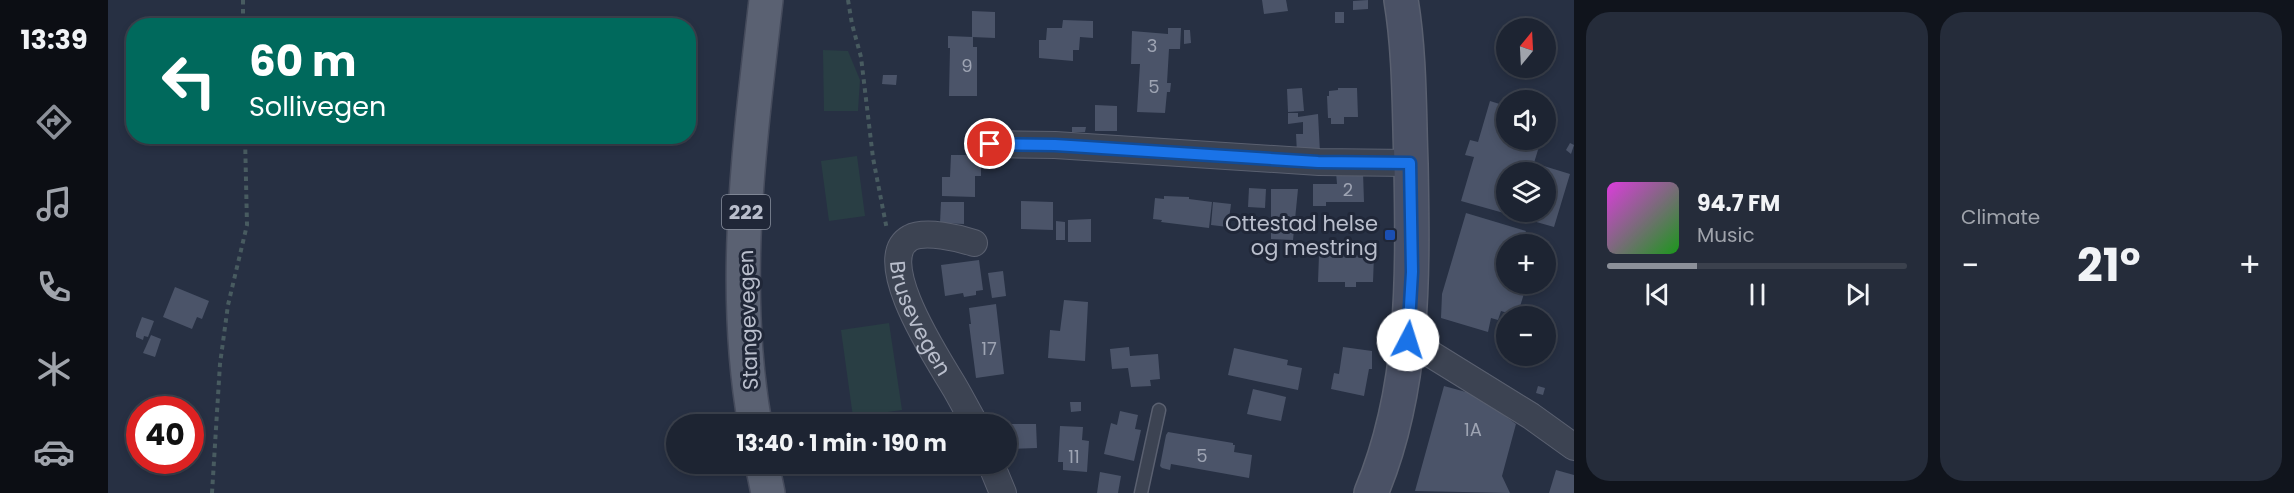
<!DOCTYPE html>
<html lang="en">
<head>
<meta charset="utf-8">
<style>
  :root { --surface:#1d2432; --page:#252c3a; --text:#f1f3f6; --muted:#a0a4ac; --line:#3b414d; --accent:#8c9099 }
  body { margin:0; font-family:Poppins,sans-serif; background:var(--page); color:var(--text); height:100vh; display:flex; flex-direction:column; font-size:22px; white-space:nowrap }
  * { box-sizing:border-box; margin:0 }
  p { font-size:20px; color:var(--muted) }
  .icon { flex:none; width:33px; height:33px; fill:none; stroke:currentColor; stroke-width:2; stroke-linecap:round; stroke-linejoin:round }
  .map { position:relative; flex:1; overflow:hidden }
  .drawer { display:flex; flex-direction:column; gap:12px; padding:12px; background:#10141c; width:720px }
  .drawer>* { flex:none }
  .hud { position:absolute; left:18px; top:18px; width:570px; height:126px; border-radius:24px; box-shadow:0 3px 9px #0003,0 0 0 2px var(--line); background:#00695c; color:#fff; overflow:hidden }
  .needle { width:39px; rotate:18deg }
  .tools { position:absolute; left:1388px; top:18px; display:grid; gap:12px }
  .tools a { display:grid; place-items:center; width:60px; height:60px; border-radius:50%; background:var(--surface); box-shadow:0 3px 9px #0003,0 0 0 2px var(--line); font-size:30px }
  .speed { position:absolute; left:18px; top:396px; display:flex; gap:12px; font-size:30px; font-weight:700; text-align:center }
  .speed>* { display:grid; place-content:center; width:78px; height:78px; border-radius:50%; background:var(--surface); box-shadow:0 3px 9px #0003,0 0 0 2px var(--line); line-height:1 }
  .speed .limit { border:9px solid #d22; background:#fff; color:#111 }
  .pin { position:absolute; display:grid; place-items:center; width:51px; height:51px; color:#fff; margin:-26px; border:3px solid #fff; border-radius:50%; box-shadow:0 2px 6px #0007 }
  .me { position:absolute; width:66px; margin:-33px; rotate:5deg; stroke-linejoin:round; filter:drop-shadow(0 0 4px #0008) }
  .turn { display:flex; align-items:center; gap:21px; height:126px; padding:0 24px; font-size:27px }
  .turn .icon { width:78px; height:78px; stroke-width:2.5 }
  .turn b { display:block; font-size:42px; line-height:51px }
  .big { font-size:45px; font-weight:700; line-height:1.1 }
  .drawer .card { flex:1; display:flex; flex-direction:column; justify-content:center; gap:9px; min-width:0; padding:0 21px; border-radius:24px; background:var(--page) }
  .song { display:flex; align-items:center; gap:18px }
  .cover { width:72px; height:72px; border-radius:9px; background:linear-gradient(135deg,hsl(300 70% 55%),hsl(120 70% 35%)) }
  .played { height:6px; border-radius:3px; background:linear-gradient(90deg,var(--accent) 30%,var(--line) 30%) }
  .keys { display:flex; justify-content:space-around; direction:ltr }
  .heat { display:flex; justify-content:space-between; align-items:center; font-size:33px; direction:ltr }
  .drawer .tiles { flex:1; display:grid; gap:12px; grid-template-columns:repeat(2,1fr) }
  .trip { position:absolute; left:558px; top:414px; width:351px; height:60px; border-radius:30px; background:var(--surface); box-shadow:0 3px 9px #0003,0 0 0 2px var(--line); font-weight:700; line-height:60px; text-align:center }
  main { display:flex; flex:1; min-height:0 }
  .tab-bar { display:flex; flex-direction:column; width:108px; justify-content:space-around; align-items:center; background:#0c0e14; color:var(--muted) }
  .tab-bar .icon { width:42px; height:42px }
  .tab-bar .selected { color:var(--accent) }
  .tab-bar b { font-size:27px; color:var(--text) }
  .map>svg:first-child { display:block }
  .green { fill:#293e44 }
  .building { fill:#4b5469; fill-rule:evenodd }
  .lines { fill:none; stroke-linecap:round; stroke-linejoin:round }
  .lane-casing { stroke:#5a6070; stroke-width:15 }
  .street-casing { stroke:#5a6070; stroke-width:28 }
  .secondary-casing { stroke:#5a6070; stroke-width:36 }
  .primary-casing { stroke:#454b5c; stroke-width:36 }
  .path { stroke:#485b60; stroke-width:4; stroke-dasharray:4.5 4.5; stroke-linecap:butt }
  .lane { stroke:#3c4352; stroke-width:12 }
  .street { stroke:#3c4352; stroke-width:26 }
  .secondary { stroke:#4a5165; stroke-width:33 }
  .primary { stroke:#5a6172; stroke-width:33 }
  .route-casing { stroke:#114b97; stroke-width:15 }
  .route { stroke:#1a73e8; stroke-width:10 }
  .transit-dot { fill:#1a4fb4; stroke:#202738; stroke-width:2 }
  .labels { text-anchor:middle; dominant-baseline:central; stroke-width:6; stroke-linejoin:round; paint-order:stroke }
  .number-label { font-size:18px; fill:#9ea4b3 }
  .shield { fill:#202738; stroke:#8b91a0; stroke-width:1.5 }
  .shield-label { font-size:20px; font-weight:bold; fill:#b9becc }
  .poi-label { font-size:21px; fill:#b9becc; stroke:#202738; text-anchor:end }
  .street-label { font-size:21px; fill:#b9becc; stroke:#202738 }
</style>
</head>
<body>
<main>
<nav class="tab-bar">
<b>13:39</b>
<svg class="icon selected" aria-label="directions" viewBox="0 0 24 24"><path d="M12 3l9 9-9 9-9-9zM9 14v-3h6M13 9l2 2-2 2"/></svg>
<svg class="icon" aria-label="music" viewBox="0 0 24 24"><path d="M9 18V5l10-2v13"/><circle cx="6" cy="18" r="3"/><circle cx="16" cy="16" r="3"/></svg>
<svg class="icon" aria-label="phone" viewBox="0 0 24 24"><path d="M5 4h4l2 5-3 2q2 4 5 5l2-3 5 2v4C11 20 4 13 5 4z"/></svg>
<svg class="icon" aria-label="climate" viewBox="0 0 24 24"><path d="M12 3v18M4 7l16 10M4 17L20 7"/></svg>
<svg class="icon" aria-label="car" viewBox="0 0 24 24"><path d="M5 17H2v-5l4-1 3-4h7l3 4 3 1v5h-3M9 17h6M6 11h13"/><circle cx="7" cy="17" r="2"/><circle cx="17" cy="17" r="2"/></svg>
</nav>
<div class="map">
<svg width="1466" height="493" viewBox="0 0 1466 493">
  <rect width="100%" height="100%" fill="#273043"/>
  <!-- green -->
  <g class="green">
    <polygon points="715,50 740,51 752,80 750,111 716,111"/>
    <polygon points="749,156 757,216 721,221 713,161"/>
    <polygon points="781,323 794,410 745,417 733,330"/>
  </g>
  <!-- building -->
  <g class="building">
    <polygon points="1154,0 1178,0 1180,11 1156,14"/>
    <polygon points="1260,0 1260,9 1245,10 1245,1"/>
    <polygon points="864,11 887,12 887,38 864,37"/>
    <rect x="1227" y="12" width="9" height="11"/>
    <polygon points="955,20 985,21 985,38 972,37 971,50 965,50 965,61 931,58 931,40 938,40 939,28 954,28"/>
    <polygon points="1060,28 1073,28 1072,49 1061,49 1059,83 1063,83 1062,92 1059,92 1057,113 1029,112 1032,64 1023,64 1024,31 1060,34"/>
    <polygon points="1076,30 1082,30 1083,43 1076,44"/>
    <polygon points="840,36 865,37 865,47 869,47 869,96 841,96 842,48 840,48"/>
    <polygon points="775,75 789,75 788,85 774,84"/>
    <polygon points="1194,88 1196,111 1180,112 1179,89"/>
    <polygon points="1230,88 1249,88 1250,117 1236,117 1236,124 1223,124 1223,118 1220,118 1219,96 1221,96 1221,91 1230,90"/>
    <path d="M1382,101L1398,106V140H1433L1426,163L1462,174L1446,227L1353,201L1366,157L1357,155L1362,140L1370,142ZM1398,172H1437V212H1398Z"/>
    <polygon points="987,105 1009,106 1009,131 987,131"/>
    <polygon points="1180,113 1190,113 1190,117 1210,114 1212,153 1189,153 1188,134 1195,134 1195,122 1180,124"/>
    <polygon points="964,127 978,127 977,132 964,132"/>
    <polygon points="1462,143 1466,145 1463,154 1458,150"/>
    <polygon points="843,155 869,155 869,160 873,160 873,176 867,176 867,197 834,196 834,177 842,177"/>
    <polygon points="1228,172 1255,172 1256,202 1218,202 1218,206 1205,206 1205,184 1229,184"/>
    <polygon points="1141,188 1158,189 1157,208 1140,207"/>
    <polygon points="1163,189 1190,189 1185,240 1163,239"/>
    <polygon points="1056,196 1081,197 1081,199 1104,202 1101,228 1053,222 1054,220 1045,219 1047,198 1056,199"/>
    <polygon points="913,201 945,202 945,230 913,229"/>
    <polygon points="833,202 856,202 856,224 832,223"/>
    <polygon points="1105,202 1123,204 1120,227 1103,225"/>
    <polygon points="1358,213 1418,231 1416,235 1432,240 1430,244 1398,244 1398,284 1419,284 1409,316 1393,311 1390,320 1383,318 1380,332 1333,318 1334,294"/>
    <polygon points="983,219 983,242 960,242 960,220"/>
    <polygon points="948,221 957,222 957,240 948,240"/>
    <polygon points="1211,255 1266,255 1265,282 1248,282 1248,287 1237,287 1237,282 1210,282"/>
    <polygon points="871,260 875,290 868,291 868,295 856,297 855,293 837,296 833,265"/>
    <polygon points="895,271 898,296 884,298 880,273"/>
    <polygon points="67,287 101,301 94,319 89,317 84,329 55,317"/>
    <polygon points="956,300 980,302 977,361 940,358 942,330 952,331"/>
    <polygon points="888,304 896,374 868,378 861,324 863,324 861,308"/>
    <polygon points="34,317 46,321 40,337 36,336 35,340 28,337 28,333"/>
    <polygon points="43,335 53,339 47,357 35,353"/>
    <polygon points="1021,347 1022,356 1050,354 1052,379 1042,380 1043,386 1023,387 1020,368 1004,369 1002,349"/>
    <polygon points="1235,347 1264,351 1264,369 1261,369 1256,396 1223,389 1226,373 1231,374"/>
    <polygon points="1126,348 1180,360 1179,365 1194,368 1190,390 1120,375"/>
    <polygon points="1336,386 1369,395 1408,424 1394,476 1402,493 1307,491"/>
    <polygon points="1430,386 1437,388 1435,395 1428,393"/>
    <polygon points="1145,389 1178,397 1173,421 1139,414"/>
    <polygon points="962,402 973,402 973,411 963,412"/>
    <polygon points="1012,411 1030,415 1027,429 1033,430 1026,461 996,454 1003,423 1009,425"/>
    <polygon points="898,424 928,424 929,448 898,449"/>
    <polygon points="952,426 975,427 974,440 981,441 979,472 955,470 955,462 950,462"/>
    <polygon points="1060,432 1125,443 1125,445 1127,445 1126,452 1144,455 1141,478 1063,464 1062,470 1054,468 1052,466 1058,435"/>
    <polygon points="1448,470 1466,475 1466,493 1441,493"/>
    <polygon points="992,472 1013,476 1010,493 989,493"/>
  </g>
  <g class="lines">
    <defs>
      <polyline id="lane" points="1033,493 1051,410"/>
      <g id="street">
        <polyline points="882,144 947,145 1211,162 1302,163"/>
        <path id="s1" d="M866,243C851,238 817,230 802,238C763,260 832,362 847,388C854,400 860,412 867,424"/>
        <polyline points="1300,340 1423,416 1466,447"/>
        <polyline points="883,464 895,493"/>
      </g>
      <path id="secondary" d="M1263,493C1307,389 1305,275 1303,164C1301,110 1302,54 1293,0"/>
      <g id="primary">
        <path d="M647,424C622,285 642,140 658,0"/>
        <polyline points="654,464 660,493"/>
      </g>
    </defs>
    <!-- lane casing -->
    <use href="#lane" class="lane-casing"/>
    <!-- street casing -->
    <use href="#street" class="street-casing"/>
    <!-- secondary casing -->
    <use href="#secondary" class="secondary-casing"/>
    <!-- primary casing -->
    <use href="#primary" class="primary-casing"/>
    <!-- path -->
    <g class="path">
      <polyline points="135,0 135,26"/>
      <polyline points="740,0 744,24 753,57 765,158 779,230"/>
      <polyline points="104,493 112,364 120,305 139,225 137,136"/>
    </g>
    <!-- lane -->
    <use href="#lane" class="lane"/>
    <!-- street -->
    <use href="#street" class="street"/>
    <!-- secondary -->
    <use href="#secondary" class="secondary"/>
    <!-- primary -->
    <use href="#primary" class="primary"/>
  </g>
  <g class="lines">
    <defs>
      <polyline id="route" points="882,144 947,145 1210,162 1302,163 1304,272 1300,340"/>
    </defs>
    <!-- route casing -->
    <use href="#route" class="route-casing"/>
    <!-- route -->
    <use href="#route" class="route"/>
  </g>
  <!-- markers -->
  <rect class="transit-dot" x="1276" y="229" width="12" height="12" rx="3"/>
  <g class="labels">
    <!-- number labels -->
    <g class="number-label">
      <text x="1044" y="45">3</text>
      <text x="859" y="65">9</text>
      <text x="1046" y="86">5</text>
      <text x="1240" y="189">2</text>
      <text x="881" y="348">17</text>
      <text x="1365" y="429">1A</text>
      <text x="1094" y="455">5</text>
      <text x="966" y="456">11</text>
    </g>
    <!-- shield labels -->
    <rect class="shield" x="614" y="195" width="48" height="34" rx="4.5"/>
    <g class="shield-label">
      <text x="638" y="212">222</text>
    </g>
    <!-- poi labels -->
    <g class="poi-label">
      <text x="1270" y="223">Ottestad helse<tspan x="1270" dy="24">og mestring</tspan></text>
    </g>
    <!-- street labels -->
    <g class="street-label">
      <text stroke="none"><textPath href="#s1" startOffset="154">Brusevegen</textPath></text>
      <text transform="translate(640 320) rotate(-92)">Stangevegen</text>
    </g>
  </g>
</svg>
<div class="tools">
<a><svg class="needle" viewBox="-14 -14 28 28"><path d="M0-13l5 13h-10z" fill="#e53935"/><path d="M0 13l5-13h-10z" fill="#a0a4ac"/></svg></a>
<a><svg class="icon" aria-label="sound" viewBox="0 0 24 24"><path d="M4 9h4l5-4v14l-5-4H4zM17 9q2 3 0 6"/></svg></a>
<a><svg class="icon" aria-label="layers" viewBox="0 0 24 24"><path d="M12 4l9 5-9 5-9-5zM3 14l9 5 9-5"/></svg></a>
<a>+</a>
<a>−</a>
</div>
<div class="speed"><div class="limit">40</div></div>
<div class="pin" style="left:882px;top:144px;background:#d93025"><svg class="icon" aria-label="arrive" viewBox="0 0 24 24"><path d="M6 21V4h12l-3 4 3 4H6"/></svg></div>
<svg class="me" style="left:1300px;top:340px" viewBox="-20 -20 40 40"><circle r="19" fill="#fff"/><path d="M0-13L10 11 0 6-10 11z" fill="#1a73e8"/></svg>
<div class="trip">13:40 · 1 min · 190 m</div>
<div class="hud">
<div class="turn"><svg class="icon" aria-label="left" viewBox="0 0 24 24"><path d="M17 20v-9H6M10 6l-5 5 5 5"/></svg><div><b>60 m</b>Sollivegen</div></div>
</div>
</div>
<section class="drawer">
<div class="tiles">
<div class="card">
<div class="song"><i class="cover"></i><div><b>94.7 FM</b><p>Music</p></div></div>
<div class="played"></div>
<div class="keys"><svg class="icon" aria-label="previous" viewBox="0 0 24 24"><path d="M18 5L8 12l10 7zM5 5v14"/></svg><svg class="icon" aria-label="pause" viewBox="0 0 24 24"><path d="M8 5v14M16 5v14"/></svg><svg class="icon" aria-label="next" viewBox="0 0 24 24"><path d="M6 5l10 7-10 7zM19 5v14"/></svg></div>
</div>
<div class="card"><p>Climate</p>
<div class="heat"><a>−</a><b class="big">21°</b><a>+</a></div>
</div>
</div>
</section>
</main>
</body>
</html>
